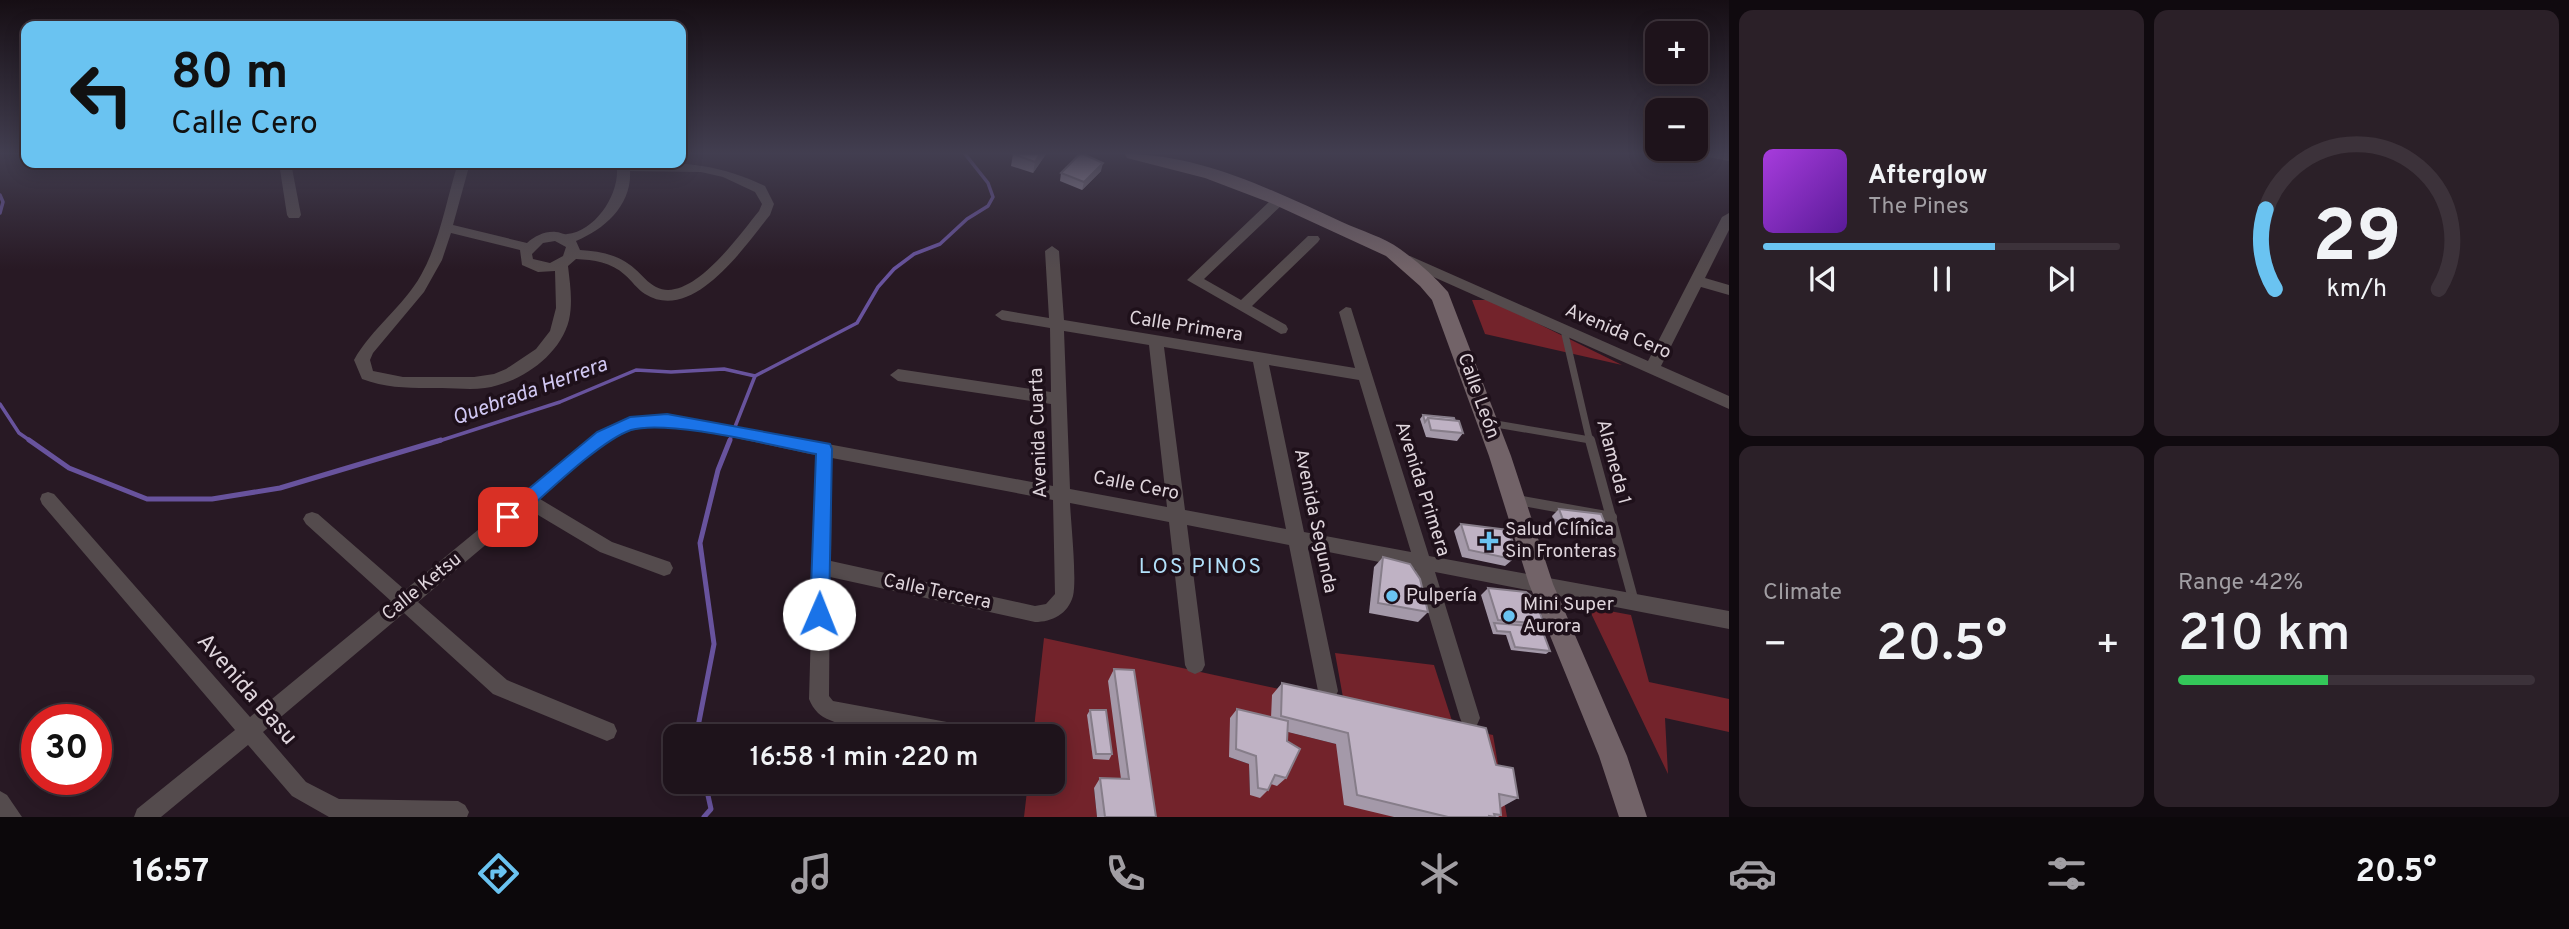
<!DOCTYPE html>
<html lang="en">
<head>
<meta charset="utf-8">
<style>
  :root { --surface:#1e131b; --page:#2b2028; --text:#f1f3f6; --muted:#a19ea3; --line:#3c323a; --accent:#6ac3f1 }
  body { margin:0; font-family:Overpass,sans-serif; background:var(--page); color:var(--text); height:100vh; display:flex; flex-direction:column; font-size:26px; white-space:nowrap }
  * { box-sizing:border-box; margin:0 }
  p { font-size:23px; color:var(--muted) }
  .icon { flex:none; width:38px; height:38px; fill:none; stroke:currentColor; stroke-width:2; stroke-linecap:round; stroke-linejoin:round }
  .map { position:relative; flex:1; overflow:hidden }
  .sheet { display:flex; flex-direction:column; gap:10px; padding:10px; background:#100a0f; width:840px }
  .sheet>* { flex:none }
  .hud { position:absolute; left:21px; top:21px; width:665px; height:147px; border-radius:14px; box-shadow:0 4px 18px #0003,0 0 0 2px var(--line); background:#6ac3f1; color:#111; overflow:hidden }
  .tools { position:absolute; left:1645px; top:21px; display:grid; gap:14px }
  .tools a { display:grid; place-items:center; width:63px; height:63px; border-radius:14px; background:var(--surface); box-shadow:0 4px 18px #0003,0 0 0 2px var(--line); font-size:35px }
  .speed { position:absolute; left:21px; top:704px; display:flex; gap:14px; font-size:35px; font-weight:700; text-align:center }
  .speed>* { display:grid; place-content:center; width:91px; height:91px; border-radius:50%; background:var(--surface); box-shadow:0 4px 18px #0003,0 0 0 2px var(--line); line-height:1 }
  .speed .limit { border:10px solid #d22; background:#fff; color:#111 }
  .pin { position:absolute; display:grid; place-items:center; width:60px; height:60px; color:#fff; margin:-30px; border-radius:14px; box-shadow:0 4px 10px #0006 }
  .me { position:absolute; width:77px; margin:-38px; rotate:1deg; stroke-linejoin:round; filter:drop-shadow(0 0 5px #0008) }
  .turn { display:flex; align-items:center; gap:24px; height:147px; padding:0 35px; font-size:32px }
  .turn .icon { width:91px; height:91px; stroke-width:2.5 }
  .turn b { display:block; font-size:49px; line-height:60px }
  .big { font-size:52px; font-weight:600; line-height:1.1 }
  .sheet .tile { flex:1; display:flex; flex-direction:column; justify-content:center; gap:10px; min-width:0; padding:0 24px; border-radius:14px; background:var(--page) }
  .sheet .dial { align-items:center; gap:0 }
  .dial svg { height:182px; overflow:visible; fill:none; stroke:var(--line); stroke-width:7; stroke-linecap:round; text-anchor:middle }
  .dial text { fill:var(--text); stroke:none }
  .song { display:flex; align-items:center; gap:21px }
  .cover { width:84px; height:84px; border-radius:10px; background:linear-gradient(135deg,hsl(280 70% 55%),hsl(270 70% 35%)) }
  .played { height:7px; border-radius:4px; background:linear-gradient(90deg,var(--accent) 65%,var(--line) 65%) }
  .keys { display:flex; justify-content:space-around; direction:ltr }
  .heat { display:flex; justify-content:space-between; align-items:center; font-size:38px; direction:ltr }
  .charge { height:10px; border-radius:5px; background:linear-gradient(90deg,#34c759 42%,var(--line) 0) }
  .sheet .tiles { flex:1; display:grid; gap:10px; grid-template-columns:repeat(2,1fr) }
  .trip { position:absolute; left:663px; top:724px; width:402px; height:70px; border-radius:14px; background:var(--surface); box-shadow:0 4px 18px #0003,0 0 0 2px var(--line); font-weight:600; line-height:70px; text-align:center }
  .menu { display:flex; height:112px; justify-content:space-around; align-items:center; background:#0c080b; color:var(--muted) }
  .menu .icon { width:49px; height:49px }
  .menu .selected { color:var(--accent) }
  .menu b { font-size:32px; color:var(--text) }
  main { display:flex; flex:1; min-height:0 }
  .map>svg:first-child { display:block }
  .green { fill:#73232b }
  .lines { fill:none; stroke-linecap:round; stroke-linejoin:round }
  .stream-far1 { stroke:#68539d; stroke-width:3.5 }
  .stream { stroke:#68539d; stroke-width:5 }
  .service-far1 { stroke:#544b4d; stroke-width:7 }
  .service { stroke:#544b4d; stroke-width:10 }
  .minor { fill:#544b4d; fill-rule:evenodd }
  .secondary { fill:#726368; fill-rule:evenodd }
  .wall { fill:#a499a9 }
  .shaded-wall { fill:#867d89 }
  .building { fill:#bfb2c4; stroke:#867d89; stroke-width:2 }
  .route { fill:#1a73e8; stroke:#114b97; stroke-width:2 }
  .poi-dot { fill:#6ac3f1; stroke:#1e101a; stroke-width:2.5 }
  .labels { text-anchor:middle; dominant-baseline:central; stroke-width:7; stroke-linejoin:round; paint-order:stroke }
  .street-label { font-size:19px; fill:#ded4db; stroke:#1e101a }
  .poi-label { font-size:19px; fill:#ded4db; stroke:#1e101a; text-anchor:start }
  .water-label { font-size:21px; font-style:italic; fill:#d1c8f3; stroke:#1e101a }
  .neighbourhood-label { font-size:21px; letter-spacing:2px; fill:#b3e2fc; stroke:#1e101a }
  .near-street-label { font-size:23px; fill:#ded4db; stroke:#1e101a }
</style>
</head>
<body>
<main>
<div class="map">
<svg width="1729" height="817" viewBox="0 0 1729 817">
  <rect width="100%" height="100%" fill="#281924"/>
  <!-- green -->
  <g class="green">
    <polygon points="1472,300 1490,300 1622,365 1485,334"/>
    <polygon points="1588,607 1631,615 1649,682 1729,699 1729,732 1665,718 1668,774"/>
    <polygon points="1044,638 1344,703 1335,653 1434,665 1454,727 1493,735 1507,817 1484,817 1497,779 1271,728 1229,757 1249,764 1250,795 1280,730 1336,744 1394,817 1147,817 1123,789 1094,788 1097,817 1024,817 1028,782 1054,782 1054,737 1033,737"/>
  </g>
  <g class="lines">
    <!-- stream-far1 -->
    <g class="stream-far1">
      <polyline points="0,195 3,202 0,213"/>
      <polyline points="0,404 19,433 32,442"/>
      <polyline points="436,442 560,402 636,370 671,372 724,369 755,376 857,323 878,287 894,269 914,254 940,244 967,219 988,206 993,197 988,183 965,154"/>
      <polyline points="729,442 755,376"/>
    </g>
    <!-- stream -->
    <g class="stream">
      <polyline points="29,440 69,468 147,499 212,499 280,488 441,440"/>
      <polyline points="696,737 714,644 700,543 718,470 730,440"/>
      <polyline points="704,817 711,809 705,782"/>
    </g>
    <!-- service-far1 -->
    <g class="service-far1">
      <polyline points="1564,330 1590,442"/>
      <polyline points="1490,423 1590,440"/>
    </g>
    <!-- service -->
    <g class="service">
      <polyline points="1590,440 1634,602"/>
      <polyline points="1517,500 1612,517"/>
    </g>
    <!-- minor -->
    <g class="minor">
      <polygon points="1706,154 1729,154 1729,161 1708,157"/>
      <polygon points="279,163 291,163 301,215 299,218 289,218 287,215"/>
      <path d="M458,163H470L453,225L527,243C535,236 545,231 556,232C560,232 563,235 567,234C595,231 618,196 617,170L599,166L597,163C660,163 705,157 765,186L774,204L770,215C745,246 693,324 645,294C637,289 632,281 625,275C611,262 594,260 576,259L568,266C570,284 573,302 569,320C560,356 520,383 485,388C470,390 456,388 442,388C413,388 389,389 362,379L354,360C372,328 403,307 421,275C440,241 446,201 458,163ZM630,171L701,172L723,177L755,192L762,204L759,211C740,234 691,305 656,287C648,283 642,275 635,269C620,255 600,251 580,250L576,241C605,229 632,205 630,171ZM451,233L520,250L522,265L538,272L555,271L556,308L550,331L536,349L506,369L494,374L474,377H403L373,371L370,360L373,353L424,292L442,260ZM555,241L566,247L563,256L550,263L533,259L532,254L543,243Z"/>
      <polygon points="1279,196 1285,200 1284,203 1204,279 1241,300 1308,236 1318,236 1320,239 1318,242 1252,306 1286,325 1288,329 1286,333 1281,334 1187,280 1274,197"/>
      <polygon points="1729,213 1729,230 1705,278 1729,285 1729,295 1701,287 1661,366 1729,396 1729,409 1400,262 1398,259 1400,256 1410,256 1648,361 1722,217"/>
      <path d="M1052,246L1059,251L1064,320L1355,368L1339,312L1346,307L1351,308L1429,556L1729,611V629L1435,572L1480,718L1477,725L1470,728L1463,725L1460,718L1415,569L1308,548L1338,691L1335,698L1328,700L1321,698L1318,691L1289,545L1187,525L1205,665L1202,671L1195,674L1188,671L1185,665L1169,522L1070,503C1071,524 1077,579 1073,596C1068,614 1052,622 1035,622L830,577L829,696L833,701L974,727L981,730L984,737C950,737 841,735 818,713C814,709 811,704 809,699L816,455C774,447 666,418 630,431C596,444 568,476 540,499L612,542L670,562L673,568L670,574L664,576L600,552L528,509L418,602L507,680L614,724L617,731L614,738L607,741L493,694L404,613L263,732L306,782L339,799L458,801L465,805L469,812L467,817H329L292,796L248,745L161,817H134L137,809L235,730L42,504L40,499L42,494L48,492L54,494L250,717L391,601L306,524L303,519L306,514L312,512L318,514L405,590L597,432L630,418L667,414L1053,486L1051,404L898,381L890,375L898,369L1051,392L1050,328L1002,320L995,315L1002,310L1049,318L1045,251ZM1064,331L1149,345L1167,507L1070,489ZM1164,347L1253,362L1286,529L1185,510ZM1269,365L1359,380L1411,552L1304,532ZM832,458L1053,500L1055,594L1046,604L1035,606L831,561Z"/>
      <polygon points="0,791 7,795 22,817 0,817"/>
    </g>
    <!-- secondary -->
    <path class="secondary" d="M1125,154C1201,154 1274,191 1342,222C1361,231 1384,237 1400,249C1418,262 1434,276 1448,292L1511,456L1553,584L1627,756L1647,817H1619L1599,756L1529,584L1489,456L1432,300L1420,286L1386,256L1273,204L1205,178L1127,158Z"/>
  </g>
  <!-- wall -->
  <g class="wall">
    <polygon points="1013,154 1046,154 1033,173 1011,166"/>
    <polygon points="1101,171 1082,190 1060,181 1061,173"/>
    <polygon points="1423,415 1463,433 1457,441 1426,437 1420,419"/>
    <polygon points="1559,509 1608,531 1600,538 1557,532 1552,516"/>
    <polygon points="1461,524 1518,555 1505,566 1462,557 1454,531"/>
    <polygon points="1383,557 1428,612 1418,622 1369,613 1374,567"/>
    <polygon points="1488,588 1544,624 1540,627 1550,651 1546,654 1511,650 1506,635 1493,634 1481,595"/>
    <polygon points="1114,669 1156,817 1097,817 1094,788 1100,778 1121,779 1108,681"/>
    <polygon points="1282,683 1496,765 1518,798 1500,808 1501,815 1498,817 1394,817 1344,805 1336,744 1288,732 1286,778 1277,786 1271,784 1268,790 1260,798 1250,795 1249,764 1229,757 1230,718 1237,709 1271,718 1272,695"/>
    <polygon points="1090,710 1112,754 1109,760 1093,759 1087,715"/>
  </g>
  <!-- shaded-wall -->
  <g class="shaded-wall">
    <polygon points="1040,154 1046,154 1033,173 1035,162"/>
    <polygon points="1103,163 1101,171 1082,190 1084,182"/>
  </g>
  <!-- building -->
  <g class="building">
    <polygon points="1013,154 1040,154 1035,162"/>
    <polygon points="1080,154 1083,154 1103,163 1084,182 1061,173"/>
    <polygon points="1423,415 1454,418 1455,421 1428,418 1425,422"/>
    <polygon points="1428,418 1459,421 1463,433 1431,430"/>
    <polygon points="1559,509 1601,514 1608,531 1565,525"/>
    <polygon points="1461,524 1508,530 1518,555 1512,559 1469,550"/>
    <polygon points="1383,557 1410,564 1420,579 1428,612 1378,603"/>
    <polygon points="1488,588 1526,592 1535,599 1544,624 1498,620"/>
    <polygon points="1494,623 1541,627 1550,651 1515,647 1510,632 1497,631"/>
    <polygon points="1114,669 1134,670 1156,817 1105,817 1100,778 1129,779"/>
    <polygon points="1282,683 1486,728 1496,765 1513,768 1518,798 1499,794 1501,815 1494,814 1495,817 1489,816 1489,817 1448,817 1357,795 1348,733 1281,716"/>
    <polygon points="1237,709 1288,721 1287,741 1300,749 1286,778 1275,775 1268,790 1258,788 1256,756 1236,749"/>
    <polygon points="1090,710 1106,710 1112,754 1096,754"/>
  </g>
  <!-- sky -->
  <linearGradient id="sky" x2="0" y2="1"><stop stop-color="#160e14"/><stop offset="0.57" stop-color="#423e50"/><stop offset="1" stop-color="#423e50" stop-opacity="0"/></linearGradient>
  <rect width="1729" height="269" fill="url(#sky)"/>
  <!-- route -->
  <path class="route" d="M667,414L830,444L832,449L829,614L826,620L819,623L813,620L810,614L816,454C774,446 668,419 631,430C599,441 542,498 514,522L508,524L502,522L499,517L502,511L597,432L630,417Z"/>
  <!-- markers -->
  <g class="poi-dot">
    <path d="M1485.5 530.5h7v7h7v7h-7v7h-7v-7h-7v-7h7z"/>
    <circle cx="1392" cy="596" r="7"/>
    <circle cx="1509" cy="616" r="7"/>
  </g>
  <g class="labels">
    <!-- street labels -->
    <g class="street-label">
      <text transform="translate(1186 327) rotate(9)">Calle Primera</text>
      <text transform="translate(1618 332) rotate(23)">Avenida Cero</text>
      <text transform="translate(1478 396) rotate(70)">Calle León</text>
      <text transform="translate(1039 433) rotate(-92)">Avenida Cuarta</text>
      <text transform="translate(1613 462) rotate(75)">Alameda 1</text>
      <text transform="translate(1136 486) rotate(11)">Calle Cero</text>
      <text transform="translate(1422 489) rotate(72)">Avenida Primera</text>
      <text transform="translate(1315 521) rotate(78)">Avenida Segunda</text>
      <text transform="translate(422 587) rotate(-39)">Calle Ketsu</text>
      <text transform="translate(937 592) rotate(12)">Calle Tercera</text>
    </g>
    <!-- poi labels -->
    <g class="poi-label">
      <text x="1505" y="530">Salud Clínica<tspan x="1505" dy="22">Sin Fronteras</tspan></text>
      <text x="1406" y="596">Pulpería</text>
      <text x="1523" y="605">Mini Super<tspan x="1523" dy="22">Aurora</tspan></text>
    </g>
    <!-- water labels -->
    <g class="water-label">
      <text transform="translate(530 392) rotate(-20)">Quebrada Herrera</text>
    </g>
    <!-- neighbourhood labels -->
    <g class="neighbourhood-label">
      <text x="1201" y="567">LOS PINOS</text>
    </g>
    <!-- near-street labels -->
    <g class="near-street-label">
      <text transform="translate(246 690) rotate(49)">Avenida Basu</text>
    </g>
  </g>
</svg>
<div class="tools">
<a>+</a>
<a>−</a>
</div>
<div class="speed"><div class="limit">30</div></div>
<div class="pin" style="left:508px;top:517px;background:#d93025"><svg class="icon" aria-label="arrive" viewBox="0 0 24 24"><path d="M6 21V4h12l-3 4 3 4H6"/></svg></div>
<svg class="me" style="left:819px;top:614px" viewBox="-20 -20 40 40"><circle r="19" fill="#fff"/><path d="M0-13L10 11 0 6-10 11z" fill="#1a73e8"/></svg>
<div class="trip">16:58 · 1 min · 220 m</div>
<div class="hud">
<div class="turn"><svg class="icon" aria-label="left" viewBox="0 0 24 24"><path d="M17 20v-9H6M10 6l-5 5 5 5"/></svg><div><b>80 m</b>Calle Cero</div></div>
</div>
</div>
<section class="sheet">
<div class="tiles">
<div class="tile">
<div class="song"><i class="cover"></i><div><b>Afterglow</b><p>The Pines</p></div></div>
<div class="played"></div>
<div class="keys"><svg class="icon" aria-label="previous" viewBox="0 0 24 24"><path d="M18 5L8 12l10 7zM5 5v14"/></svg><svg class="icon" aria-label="pause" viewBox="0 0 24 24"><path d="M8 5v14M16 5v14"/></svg><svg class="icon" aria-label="next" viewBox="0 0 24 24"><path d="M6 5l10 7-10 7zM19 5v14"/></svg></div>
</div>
<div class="tile dial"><svg viewBox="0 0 100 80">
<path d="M14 69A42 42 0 1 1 86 69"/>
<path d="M14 69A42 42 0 0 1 10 34" stroke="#6ac3f1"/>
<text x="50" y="56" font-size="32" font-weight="700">29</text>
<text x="50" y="72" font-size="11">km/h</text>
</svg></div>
<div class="tile"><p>Climate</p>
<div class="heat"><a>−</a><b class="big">20.5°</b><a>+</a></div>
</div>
<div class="tile"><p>Range · 42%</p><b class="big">210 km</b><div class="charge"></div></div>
</div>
</section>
</main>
<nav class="menu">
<b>16:57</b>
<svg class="icon selected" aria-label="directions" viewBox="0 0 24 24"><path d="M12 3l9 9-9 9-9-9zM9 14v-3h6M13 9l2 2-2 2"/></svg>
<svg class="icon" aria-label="music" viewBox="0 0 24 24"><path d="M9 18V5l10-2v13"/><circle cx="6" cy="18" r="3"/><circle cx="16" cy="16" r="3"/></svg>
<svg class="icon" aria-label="phone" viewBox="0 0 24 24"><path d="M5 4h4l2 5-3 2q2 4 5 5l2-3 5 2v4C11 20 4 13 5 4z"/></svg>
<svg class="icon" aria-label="climate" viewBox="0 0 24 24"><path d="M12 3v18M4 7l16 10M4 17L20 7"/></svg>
<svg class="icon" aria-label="car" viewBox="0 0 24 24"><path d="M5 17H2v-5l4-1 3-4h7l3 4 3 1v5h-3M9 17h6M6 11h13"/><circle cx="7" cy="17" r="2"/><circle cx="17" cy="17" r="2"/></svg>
<svg class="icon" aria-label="filters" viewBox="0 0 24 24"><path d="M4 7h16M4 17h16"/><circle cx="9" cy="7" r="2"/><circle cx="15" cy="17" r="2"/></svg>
<b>20.5°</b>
</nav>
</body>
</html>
